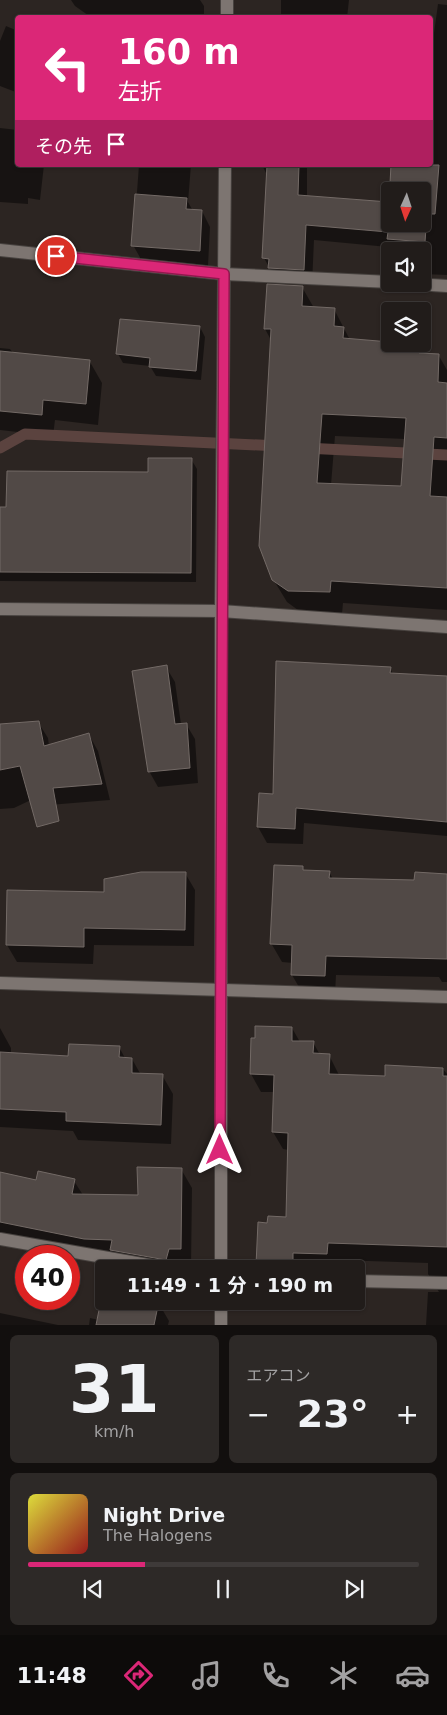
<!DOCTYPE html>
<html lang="ja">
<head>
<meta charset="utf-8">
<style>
  :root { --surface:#211c1a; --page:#2d2927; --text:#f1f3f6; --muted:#a2a1a2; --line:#3e3a39; --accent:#db2777 }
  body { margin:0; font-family:"DejaVu Sans","Noto Sans JP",sans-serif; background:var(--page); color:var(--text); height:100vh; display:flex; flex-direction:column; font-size:19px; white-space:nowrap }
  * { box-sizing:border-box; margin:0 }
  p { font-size:16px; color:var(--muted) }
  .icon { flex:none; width:28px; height:28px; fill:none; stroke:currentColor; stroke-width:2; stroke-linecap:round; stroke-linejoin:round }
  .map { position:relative; height:1325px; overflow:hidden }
  .details { display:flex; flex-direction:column; gap:10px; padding:10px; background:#120f0e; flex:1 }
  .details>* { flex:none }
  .top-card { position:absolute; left:15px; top:15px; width:418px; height:152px; border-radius:5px; box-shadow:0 1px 4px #0004,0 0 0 1px var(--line); background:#db2777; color:#fff; overflow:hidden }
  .needle { width:32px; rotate:183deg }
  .controls { position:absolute; left:381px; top:182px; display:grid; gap:10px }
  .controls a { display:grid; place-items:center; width:50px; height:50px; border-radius:5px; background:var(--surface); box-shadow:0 1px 4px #0004,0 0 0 1px var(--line); font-size:25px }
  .speed { position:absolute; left:15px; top:1245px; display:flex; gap:10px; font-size:25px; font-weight:700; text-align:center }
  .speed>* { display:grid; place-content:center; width:65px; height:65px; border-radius:50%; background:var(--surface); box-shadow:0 1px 4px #0004,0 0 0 1px var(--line); line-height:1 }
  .speed .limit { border:8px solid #d22; background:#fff; color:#111 }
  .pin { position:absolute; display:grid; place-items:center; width:42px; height:42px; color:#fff; margin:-21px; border:2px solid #fff; border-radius:50%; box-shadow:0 1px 5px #0007 }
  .me { position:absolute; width:55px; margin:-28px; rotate:0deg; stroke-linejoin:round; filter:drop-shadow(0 0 4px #0008) }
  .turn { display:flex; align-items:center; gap:18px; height:105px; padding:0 20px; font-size:22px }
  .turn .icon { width:65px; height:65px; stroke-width:2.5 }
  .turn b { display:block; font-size:35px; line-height:42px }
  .then { display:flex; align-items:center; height:48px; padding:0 20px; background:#0003; gap:10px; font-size:19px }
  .big { font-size:38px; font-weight:700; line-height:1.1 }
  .details .card { flex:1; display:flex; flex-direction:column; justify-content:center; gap:8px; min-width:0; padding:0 18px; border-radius:8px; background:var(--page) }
  .details .dial { align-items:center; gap:0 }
  .dial b { font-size:65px; line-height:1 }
  .song { display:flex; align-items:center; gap:15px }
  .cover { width:60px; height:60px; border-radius:8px; background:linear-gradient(135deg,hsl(60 70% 55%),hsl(0 70% 35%)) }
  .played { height:5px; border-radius:2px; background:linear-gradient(90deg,var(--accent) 30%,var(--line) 30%) }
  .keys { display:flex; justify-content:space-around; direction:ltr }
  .heat { display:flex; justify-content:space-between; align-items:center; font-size:28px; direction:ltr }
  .details .tiles { flex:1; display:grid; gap:10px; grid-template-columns:1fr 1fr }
  .card:last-child { grid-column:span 2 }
  .trip { position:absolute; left:95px; top:1260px; width:270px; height:50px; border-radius:5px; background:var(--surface); box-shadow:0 1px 4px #0004,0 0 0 1px var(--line); font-weight:700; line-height:50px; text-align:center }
  .tabs { display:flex; height:80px; justify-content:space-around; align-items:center; background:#0d0b0a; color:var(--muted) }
  .tabs .icon { width:35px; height:35px }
  .tabs .selected { color:var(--accent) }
  .tabs b { font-size:22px; color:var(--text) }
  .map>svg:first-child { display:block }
  .shadow { fill:#0007; fill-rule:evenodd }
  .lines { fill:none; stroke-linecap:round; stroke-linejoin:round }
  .stream { stroke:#5b433f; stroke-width:11 }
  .building { fill:#514946; stroke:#736a66; fill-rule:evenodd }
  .minor-casing { stroke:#47423f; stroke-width:14 }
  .tertiary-casing { stroke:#47423f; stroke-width:14 }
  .minor { stroke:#7d7571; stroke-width:12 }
  .tertiary { stroke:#7d7571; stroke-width:12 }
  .route-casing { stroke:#8e194d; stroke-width:12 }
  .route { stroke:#db2777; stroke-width:9 }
</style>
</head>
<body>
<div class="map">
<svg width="447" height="1325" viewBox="0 0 447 1325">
  <rect width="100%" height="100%" fill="#2c2522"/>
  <!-- shadow -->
  <g class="shadow">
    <polygon points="71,0 200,0 204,6 204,18 92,18 75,6"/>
    <polygon points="281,0 349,0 347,18 281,18"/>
    <polygon points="438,4 447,5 447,275 422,274 422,251 390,251 390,262 387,257 388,247 314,240 312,285 278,283 264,258 268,177 262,165 307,165 307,196 390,203 390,224 422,224 422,191 391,191 392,165 430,165 430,33 434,33"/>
    <polygon points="6,26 18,31 18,93 0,86 0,41"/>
    <polygon points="0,128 18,130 18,165 44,165 40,200 28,198 28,204 0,202"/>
    <polygon points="139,165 191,165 188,202 193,211 202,211 210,227 208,266 142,261 133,245"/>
    <path d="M302,287L314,308L334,309L350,340L419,345L425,355L439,356L447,370V610L343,603L342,614L302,613L287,602L273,579L271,340L265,329ZM335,436L405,439L402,488L331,485Z"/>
    <polygon points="200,327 205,337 201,380 156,376 150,366 123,363 118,354"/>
    <polygon points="0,348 10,349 13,353 90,362 102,383 98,425 55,420 53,436 0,430"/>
    <polygon points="191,459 197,469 196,582 0,581 0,508 149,473"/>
    <polygon points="166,667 175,682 181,724 186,724 195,739 198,783 158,787 149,771"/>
    <polygon points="390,668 393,674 447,677 447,836 304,823 303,844 267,843 258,827 260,794 274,795"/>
    <polygon points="38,722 48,738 49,746 89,735 98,751 110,800 37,806 33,799 14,808 0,809 0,726"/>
    <polygon points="302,867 304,871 329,872 333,879 416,882 447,875 447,982 442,982 439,977 336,975 335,995 303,994 292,975 293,963 282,962 271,943"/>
    <polygon points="185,873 195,890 194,946 94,945 93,964 17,962 7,945 8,891 105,893"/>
    <polygon points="0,1028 11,1048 11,1054 69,1057 119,1047 125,1058 132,1059 141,1075 162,1075 173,1094 171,1144 78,1140 73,1131 0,1127"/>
    <polygon points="292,1028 300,1042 313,1042 320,1055 329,1055 339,1075 386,1077 443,1069 447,1074 447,1325 426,1325 428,1292 439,1292 428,1274 428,1263 337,1260 337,1269 259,1269 257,1265 269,1224 287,1219 289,1150 283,1149 273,1132 274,1092 261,1092 251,1074"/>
    <polygon points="181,1169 192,1188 191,1268 122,1268 117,1258 0,1234 0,1173 37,1181 74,1181 83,1195 139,1196"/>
    <polygon points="104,1301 158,1302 169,1321 168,1325 89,1325 90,1318 99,1320"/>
    <polygon points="0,1313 58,1325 0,1325"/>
  </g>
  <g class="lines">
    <!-- stream -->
    <g class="stream">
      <polyline points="0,448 25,434 279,446"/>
      <polyline points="305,448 447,455"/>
    </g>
  </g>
  <!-- building -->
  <g class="building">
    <path d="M267,165H299L298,195L389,202L391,165H439L435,214H427L425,242L387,239L388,232L306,225L304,270L268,268L269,259L262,258ZM390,191H422V224H390Z"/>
    <polygon points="135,194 187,198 186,209 202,210 200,251 131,246"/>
    <path d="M267,284L303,286L302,306L335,308L334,326L344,327L343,338L390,342V344H420L419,353L439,354L438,382L447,383V438L434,437L430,496L447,497V588L331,581L330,592L288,591L272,580L259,546L271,329H264ZM322,414L406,418L401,486L317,483Z"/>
    <polygon points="120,319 200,326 196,371 149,367 150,358 116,354"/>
    <polygon points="0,351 90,360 86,404 43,400 42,415 0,411"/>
    <polygon points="148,458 192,458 191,573 0,572 0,507 6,507 7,471 148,472"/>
    <polygon points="276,661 391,667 390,673 447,676 447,822 296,808 295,829 257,827 259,793 273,794"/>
    <polygon points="167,665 175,724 187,723 190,768 148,772 132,671"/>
    <polygon points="39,721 44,746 89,733 102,784 53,788 59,821 37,827 20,766 0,770 0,724"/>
    <polygon points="274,865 303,866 303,870 330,871 329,878 414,880 415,872 447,874 447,959 326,956 325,976 291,975 292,945 270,944"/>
    <polygon points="141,872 186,872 185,930 84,928 84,947 6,945 7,890 104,892 104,879"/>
    <polygon points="255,1026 292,1027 292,1041 314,1041 313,1053 330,1054 329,1074 385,1076 385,1065 443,1068 443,1076 447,1076 447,1247 328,1243 327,1254 293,1253 293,1267 256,1265 258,1222 267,1223 268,1216 286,1217 288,1133 272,1132 274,1075 250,1074 251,1038 255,1038"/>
    <polygon points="69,1044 120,1046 119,1057 132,1058 132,1073 163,1074 161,1125 66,1121 66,1112 0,1109 0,1052 68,1056"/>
    <polygon points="137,1167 182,1168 181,1249 169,1249 166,1260 110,1250 112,1240 84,1239 0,1222 0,1172 36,1180 38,1171 75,1179 72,1194 138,1195"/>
    <polygon points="104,1285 104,1301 159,1301 154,1325 96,1325"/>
  </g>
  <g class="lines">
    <defs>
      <g id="minor">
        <polyline points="0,250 224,274 390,282"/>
        <polyline points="416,284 447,286"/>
        <polyline points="0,983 447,997"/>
        <polyline points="0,1239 171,1269"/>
        <polyline points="356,1281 447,1283"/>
      </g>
      <g id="tertiary">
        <polyline points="227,18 227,0"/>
        <polyline points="0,609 221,611 447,627"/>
        <polyline points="221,1269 221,611 225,165"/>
        <polyline points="221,1325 221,1301"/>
      </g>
    </defs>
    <!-- minor casing -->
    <use href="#minor" class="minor-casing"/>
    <!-- tertiary casing -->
    <use href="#tertiary" class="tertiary-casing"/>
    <!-- minor -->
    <use href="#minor" class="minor"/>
    <!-- tertiary -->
    <use href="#tertiary" class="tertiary"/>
  </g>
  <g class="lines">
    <defs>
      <polyline id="route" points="56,256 224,274 220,1150"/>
    </defs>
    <!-- route casing -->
    <use href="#route" class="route-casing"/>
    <!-- route -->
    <use href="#route" class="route"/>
  </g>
</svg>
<div class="controls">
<a><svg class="needle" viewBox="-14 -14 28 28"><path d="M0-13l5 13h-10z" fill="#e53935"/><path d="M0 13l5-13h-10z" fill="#a2a1a2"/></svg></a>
<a><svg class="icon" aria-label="sound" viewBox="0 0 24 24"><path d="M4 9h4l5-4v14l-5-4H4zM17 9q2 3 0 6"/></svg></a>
<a><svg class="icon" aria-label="layers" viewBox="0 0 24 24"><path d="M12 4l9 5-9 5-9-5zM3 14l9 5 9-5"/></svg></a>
</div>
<div class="speed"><div class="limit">40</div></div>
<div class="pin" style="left:56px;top:256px;background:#d93025"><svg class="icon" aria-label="arrive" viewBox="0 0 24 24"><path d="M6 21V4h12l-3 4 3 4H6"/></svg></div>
<svg class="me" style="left:220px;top:1150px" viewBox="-20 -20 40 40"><path d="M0-17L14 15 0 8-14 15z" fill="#db2777" stroke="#fff" stroke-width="4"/></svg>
<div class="trip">11:49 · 1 分 · 190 m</div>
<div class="top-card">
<div class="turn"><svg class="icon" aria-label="left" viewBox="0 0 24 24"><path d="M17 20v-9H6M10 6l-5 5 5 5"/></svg><div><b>160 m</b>左折</div></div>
<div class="then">その先<svg class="icon" aria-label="arrive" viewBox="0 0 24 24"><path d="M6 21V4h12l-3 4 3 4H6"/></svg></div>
</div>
</div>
<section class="details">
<div class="tiles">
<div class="card dial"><b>31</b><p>km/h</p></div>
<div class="card"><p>エアコン</p>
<div class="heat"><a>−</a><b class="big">23°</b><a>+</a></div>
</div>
<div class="card">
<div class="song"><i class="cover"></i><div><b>Night Drive</b><p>The Halogens</p></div></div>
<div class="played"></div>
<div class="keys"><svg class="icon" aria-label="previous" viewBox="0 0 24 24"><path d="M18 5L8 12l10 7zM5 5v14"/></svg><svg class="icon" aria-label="pause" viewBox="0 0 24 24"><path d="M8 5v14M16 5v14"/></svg><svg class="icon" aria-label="next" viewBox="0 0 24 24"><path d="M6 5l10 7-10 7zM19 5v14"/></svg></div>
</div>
</div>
</section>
<nav class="tabs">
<b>11:48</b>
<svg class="icon selected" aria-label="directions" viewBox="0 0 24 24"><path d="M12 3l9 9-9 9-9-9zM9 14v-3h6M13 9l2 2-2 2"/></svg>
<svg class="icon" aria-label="music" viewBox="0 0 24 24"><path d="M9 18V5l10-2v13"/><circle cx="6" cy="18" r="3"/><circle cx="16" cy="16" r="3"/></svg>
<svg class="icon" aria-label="phone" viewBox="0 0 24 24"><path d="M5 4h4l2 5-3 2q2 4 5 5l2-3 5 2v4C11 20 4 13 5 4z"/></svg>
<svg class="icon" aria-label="climate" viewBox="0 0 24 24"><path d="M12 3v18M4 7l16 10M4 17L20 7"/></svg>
<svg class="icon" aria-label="car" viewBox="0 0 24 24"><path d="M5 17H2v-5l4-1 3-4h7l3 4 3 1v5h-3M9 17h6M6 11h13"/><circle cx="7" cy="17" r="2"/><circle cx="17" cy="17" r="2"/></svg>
</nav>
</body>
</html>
